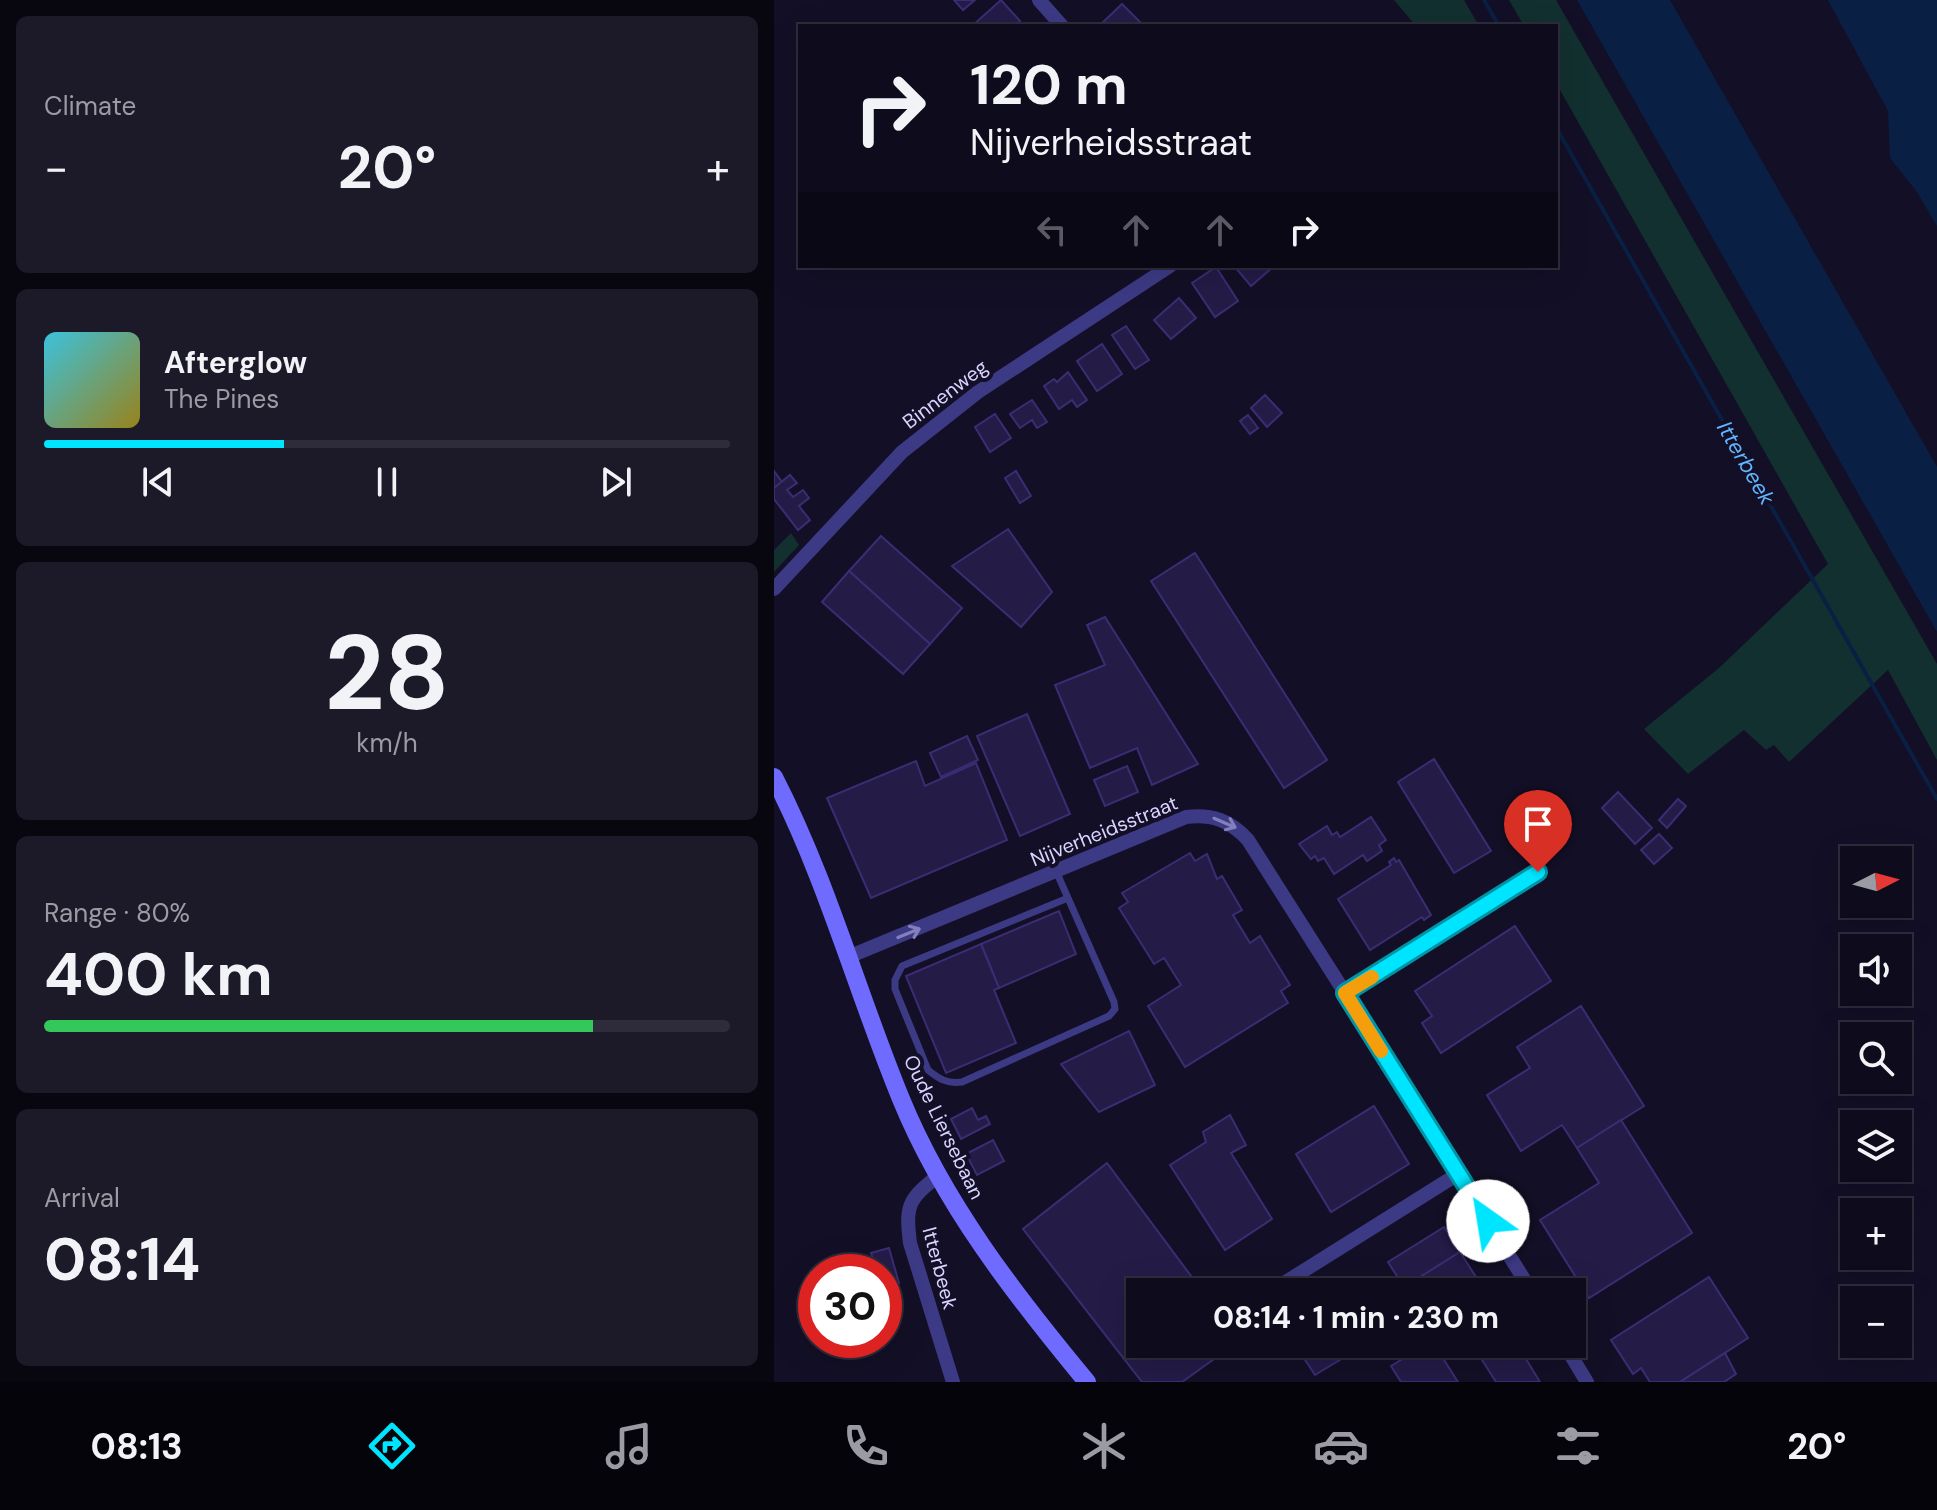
<!DOCTYPE html>
<html lang="en">
<head>
<meta charset="utf-8">
<style>
  :root { --surface:#0e0b1c; --page:#1c1929; --text:#f1f3f6; --muted:#9b9ba3; --line:#2e2b3b; --accent:#00e5ff }
  body { margin:0; font-family:"DM Sans",sans-serif; background:var(--page); color:var(--text); height:100vh; display:flex; flex-direction:column; font-size:30px; white-space:nowrap }
  * { box-sizing:border-box; margin:0 }
  p { font-size:26px; color:var(--muted) }
  .icon { flex:none; width:44px; height:44px; fill:none; stroke:currentColor; stroke-width:2; stroke-linecap:round; stroke-linejoin:round }
  .map { position:relative; flex:1; overflow:hidden }
  .sheet { display:flex; flex-direction:column; gap:16px; padding:16px; background:#08060f; width:774px }
  .sheet>* { flex:none }
  .hud { position:absolute; left:24px; top:24px; width:760px; height:244px; border-radius:0px; box-shadow:0 8px 32px #0002,0 0 0 2px var(--line); background:#0e0b1c; color:var(--text); overflow:hidden }
  .needle { width:52px; rotate:84deg }
  .tools { position:absolute; left:1066px; top:846px; display:grid; gap:16px }
  .tools a { display:grid; place-items:center; width:72px; height:72px; border-radius:0px; background:var(--surface); box-shadow:0 8px 32px #0002,0 0 0 2px var(--line); font-size:40px }
  .speed { position:absolute; left:24px; top:1254px; display:flex; gap:16px; font-size:40px; font-weight:700; text-align:center }
  .speed>* { display:grid; place-content:center; width:104px; height:104px; border-radius:50%; background:var(--surface); box-shadow:0 8px 32px #0002,0 0 0 2px var(--line); line-height:1 }
  .speed .limit { border:12px solid #d22; background:#fff; color:#111 }
  .pin { position:absolute; display:grid; place-items:center; width:68px; height:68px; color:#fff; margin:-82px -34px; border-radius:50% 50% 50% 0; rotate:-45deg; box-shadow:0 0 8px #0007 }
  .pin .icon { rotate:45deg }
  .me { position:absolute; width:88px; margin:-44px; rotate:328deg; stroke-linejoin:round; filter:drop-shadow(0 0 6px #0008) }
  .turn { display:flex; align-items:center; gap:28px; height:168px; padding:0 40px; font-size:36px }
  .turn .icon { width:104px; height:104px; stroke-width:2.5 }
  .turn b { display:block; font-size:56px; line-height:68px }
  .lanes { display:flex; align-items:center; height:76px; padding:0 40px; background:#0003; justify-content:center; gap:40px; direction:ltr }
  .lanes .off { opacity:.35 }
  .big { font-size:60px; font-weight:700; line-height:1.1 }
  .sheet .tile { flex:1; display:flex; flex-direction:column; justify-content:center; gap:12px; min-width:0; padding:0 28px; border-radius:12px; background:var(--page) }
  .sheet .dial { align-items:center; gap:0 }
  .dial b { font-size:104px; line-height:1 }
  .song { display:flex; align-items:center; gap:24px }
  .cover { width:96px; height:96px; border-radius:12px; background:linear-gradient(135deg,hsl(190 70% 55%),hsl(50 70% 35%)) }
  .played { height:8px; border-radius:4px; background:linear-gradient(90deg,var(--accent) 35%,var(--line) 35%) }
  .keys { display:flex; justify-content:space-around; direction:ltr }
  .heat { display:flex; justify-content:space-between; align-items:center; font-size:44px; direction:ltr }
  .charge { height:12px; border-radius:6px; background:linear-gradient(90deg,#34c759 80%,var(--line) 0) }
  .trip { position:absolute; left:352px; top:1278px; width:460px; height:80px; border-radius:0px; background:var(--surface); box-shadow:0 8px 32px #0002,0 0 0 2px var(--line); font-weight:700; line-height:80px; text-align:center }
  .dock { display:flex; height:128px; justify-content:space-around; align-items:center; background:#06040b; color:var(--muted) }
  .dock .icon { width:56px; height:56px }
  .dock .on { color:var(--accent) }
  .dock b { font-size:36px; color:var(--text) }
  main { display:flex; flex:1; min-height:0 }
  .map>svg:first-child { display:block }
  .green { fill:#12302f }
  .water { fill:#0a1f44 }
  .lines { fill:none; stroke-linecap:round; stroke-linejoin:round }
  .stream { stroke:#0a1f44; stroke-width:4 }
  .building { fill:#241b47; stroke:#3b2d73; stroke-width:2 }
  .lane { stroke:#3d3a85; stroke-width:7 }
  .street { stroke:#3d3a85; stroke-width:14 }
  .secondary { stroke:#6f6bff; stroke-width:18 }
  .oneway { stroke:#837fbc }
  .route-casing { stroke:#0095a6; stroke-width:20 }
  .route { stroke:#00e5ff; stroke-width:14 }
  .slow { stroke:#f59e0b; stroke-width:14 }
  .labels { text-anchor:middle; dominant-baseline:central; stroke-width:8; stroke-linejoin:round; paint-order:stroke }
  .street-label { font-size:20px; fill:#d9d4ff; stroke:#130f26 }
  .water-label { font-size:22px; font-style:italic; fill:#62b6ff; stroke:#130f26 }
</style>
</head>
<body>
<main>
<section class="sheet">
<div class="tile"><p>Climate</p>
<div class="heat"><a>−</a><b class="big">20°</b><a>+</a></div>
</div>
<div class="tile">
<div class="song"><i class="cover"></i><div><b>Afterglow</b><p>The Pines</p></div></div>
<div class="played"></div>
<div class="keys"><svg class="icon" aria-label="previous" viewBox="0 0 24 24"><path d="M18 5L8 12l10 7zM5 5v14"/></svg><svg class="icon" aria-label="pause" viewBox="0 0 24 24"><path d="M8 5v14M16 5v14"/></svg><svg class="icon" aria-label="next" viewBox="0 0 24 24"><path d="M6 5l10 7-10 7zM19 5v14"/></svg></div>
</div>
<div class="tile dial"><b>28</b><p>km/h</p></div>
<div class="tile"><p>Range · 80%</p><b class="big">400 km</b><div class="charge"></div></div>
<div class="tile"><p>Arrival</p><b class="big">08:14</b></div>
</section>
<div class="map">
<svg width="1163" height="1382" viewBox="0 0 1163 1382">
  <rect width="100%" height="100%" fill="#130f26"/>
  <!-- green -->
  <g class="green">
    <polygon points="620,0 690,0 705,26 642,26"/>
    <polygon points="735,0 782,0 1163,664 1163,760 1114,670 1015,762 1000,745 992,750 970,730 914,774 870,729 945,668 1054,564 782,83 782,26 750,26"/>
    <polygon points="17,533 25,545 0,572 0,550"/>
  </g>
  <!-- water -->
  <g class="water">
    <polygon points="803,0 896,0 1163,467 1163,632"/>
    <polygon points="1054,0 1163,0 1163,226 1143,192 1116,158 1114,111"/>
  </g>
  <g class="lines">
    <!-- stream -->
    <g class="stream">
      <polyline points="710,0 725,26"/>
      <polyline points="782,127 1163,799"/>
    </g>
  </g>
  <!-- building -->
  <g class="building">
    <polygon points="180,0 201,0 189,10"/>
    <polygon points="227,0 246,21 241,26 198,26"/>
    <polygon points="348,4 370,26 325,26"/>
    <polygon points="460,266 498,266 499,267 477,286"/>
    <polygon points="442,267 464,301 441,317 418,283"/>
    <polygon points="405,298 422,318 397,339 380,320"/>
    <polygon points="352,326 375,360 361,369 338,335"/>
    <polygon points="328,344 348,374 323,391 303,361"/>
    <polygon points="294,372 313,400 303,407 298,400 285,409 270,386 280,379 283,382"/>
    <polygon points="491,395 508,413 493,427 477,408"/>
    <polygon points="258,400 273,422 263,428 258,420 246,428 236,414"/>
    <polygon points="221,414 237,438 216,452 201,427"/>
    <polygon points="474,415 484,428 476,434 466,421"/>
    <polygon points="0,471 8,482 0,488"/>
    <polygon points="242,471 257,496 246,503 231,478"/>
    <polygon points="16,475 23,483 13,490 19,497 29,490 35,498 25,506 36,520 24,530 0,499 0,488"/>
    <polygon points="234,529 278,592 247,627 178,566"/>
    <polygon points="107,536 188,608 156,644 75,571"/>
    <polygon points="421,553 553,760 510,788 377,581"/>
    <polygon points="75,571 156,644 129,674 48,602"/>
    <polygon points="331,617 424,764 378,785 363,748 316,768 281,685 331,665 313,625"/>
    <polygon points="253,714 296,814 246,836 203,736"/>
    <polygon points="193,736 204,760 167,777 156,753"/>
    <polygon points="660,759 717,851 680,873 624,782"/>
    <polygon points="142,761 151,786 202,763 233,840 97,898 53,798"/>
    <polygon points="353,766 364,792 331,806 320,780"/>
    <polygon points="844,792 878,828 861,844 828,808"/>
    <polygon points="904,799 912,806 893,828 885,820"/>
    <polygon points="597,817 612,840 605,845 608,851 593,861 589,855 560,874 550,858 544,861 541,856 537,859 525,844 553,826 558,835 563,832 566,837"/>
    <polygon points="885,834 898,848 880,864 867,850"/>
    <polygon points="416,853 421,861 433,854 443,879 448,876 468,910 459,915 476,943 486,936 516,985 507,991 514,1003 411,1067 374,1006 407,985 390,958 380,964 345,908 354,902 348,893"/>
    <polygon points="620,858 622,862 625,860 657,915 650,920 648,917 596,950 564,899 617,865 615,862"/>
    <polygon points="285,911 302,954 225,988 207,944"/>
    <polygon points="741,926 777,981 667,1053 648,1023 658,1016 641,991"/>
    <polygon points="207,944 225,988 220,990 242,1043 172,1073 132,976"/>
    <polygon points="807,1006 870,1106 803,1148 788,1125 747,1151 713,1095 756,1068 743,1047"/>
    <polygon points="355,1031 381,1085 325,1112 287,1064"/>
    <polygon points="600,1106 635,1164 557,1212 522,1154"/>
    <polygon points="198,1108 204,1120 212,1116 216,1124 187,1139 177,1119"/>
    <polygon points="456,1115 472,1145 457,1153 498,1219 451,1250 396,1165 432,1142 429,1132"/>
    <polygon points="847,1120 918,1233 815,1298 766,1220 825,1183 803,1148"/>
    <polygon points="219,1140 230,1161 203,1175 192,1154"/>
    <polygon points="333,1163 429,1292 366,1292 366,1344 461,1344 408,1382 368,1382 249,1229"/>
    <polygon points="670,1227 686,1252 630,1287 614,1262"/>
    <polygon points="115,1248 125,1283 110,1287 110,1272 103,1272 97,1253"/>
    <polygon points="686,1252 702,1277 678,1292 633,1292 630,1287"/>
    <polygon points="623,1277 633,1292 599,1292"/>
    <polygon points="935,1277 974,1338 906,1382 876,1382 867,1368 859,1374 837,1340"/>
    <polygon points="525,1344 592,1344 541,1375 522,1346"/>
    <polygon points="653,1344 660,1344 684,1382 627,1382 617,1366"/>
    <polygon points="698,1344 743,1344 766,1382 722,1382"/>
    <polygon points="951,1353 962,1374 950,1382 906,1382"/>
  </g>
  <g class="lines">
    <!-- lane -->
    <path class="lane" d="M282,871L340,1002L341,1009L335,1016L188,1082C173,1084 165,1079 154,1070L121,989V980L128,966L294,898"/>
    <!-- street -->
    <g class="street">
      <polyline points="265,0 288,26"/>
      <polyline points="0,589 128,452 204,392 396,266"/>
      <path d="M74,957L412,817C438,814 456,820 474,840L571,993"/>
      <polyline points="684,1174 758,1292"/>
      <path d="M165,1175C135,1199 131,1204 136,1243L179,1382"/>
      <polyline points="499,1290 684,1174 571,993 764,872"/>
      <polyline points="790,1344 813,1382"/>
    </g>
    <!-- secondary -->
    <path class="secondary" d="M0,777C53,880 83,992 127,1099C170,1204 241,1295 313,1382"/>
  </g>
  <!-- one-way arrows -->
  <defs><path id="oneway-shaft" d="M-6 0H5M1.5-3L5.5 0L1.5 3" fill="none" stroke-width="1.6" stroke-linecap="round" stroke-linejoin="round" transform="scale(2)"/></defs>
  <g class="oneway">
    <use href="#oneway-shaft" transform="translate(451 823) rotate(23)"/>
    <use href="#oneway-shaft" transform="translate(135 933) rotate(-22)"/>
  </g>
  <g class="lines">
    <defs>
      <polyline id="route" points="714,1221 571,993 764,872"/>
    </defs>
    <!-- route casing -->
    <use href="#route" class="route-casing"/>
    <!-- route -->
    <use href="#route" class="route"/>
    <!-- slow -->
    <polyline class="slow" points="598,977 571,993 607,1051"/>
  </g>
  <g class="labels">
    <!-- street labels -->
    <g class="street-label">
      <text transform="translate(171 394) rotate(-37)">Binnenweg</text>
      <text transform="translate(330 831) rotate(-22)">Nijverheidsstraat</text>
      <text transform="translate(170 1127) rotate(64)">Oude Liersebaan</text>
      <text transform="translate(166 1268) rotate(75)">Itterbeek</text>
    </g>
    <!-- water labels -->
    <g class="water-label">
      <text transform="translate(972 463) rotate(60)">Itterbeek</text>
    </g>
  </g>
</svg>
<div class="tools">
<a><svg class="needle" viewBox="-14 -14 28 28"><path d="M0-13l5 13h-10z" fill="#e53935"/><path d="M0 13l5-13h-10z" fill="#9b9ba3"/></svg></a>
<a><svg class="icon" aria-label="sound" viewBox="0 0 24 24"><path d="M4 9h4l5-4v14l-5-4H4zM17 9q2 3 0 6"/></svg></a>
<a><svg class="icon" aria-label="search" viewBox="0 0 24 24"><circle cx="10" cy="10" r="6"/><path d="M15 15l6 6"/></svg></a>
<a><svg class="icon" aria-label="layers" viewBox="0 0 24 24"><path d="M12 4l9 5-9 5-9-5zM3 14l9 5 9-5"/></svg></a>
<a>+</a>
<a>−</a>
</div>
<div class="speed"><div class="limit">30</div></div>
<div class="pin" style="left:764px;top:872px;background:#d93025"><svg class="icon" aria-label="arrive" viewBox="0 0 24 24"><path d="M6 21V4h12l-3 4 3 4H6"/></svg></div>
<svg class="me" style="left:714px;top:1221px" viewBox="-20 -20 40 40"><circle r="19" fill="#fff"/><path d="M0-13L10 11 0 6-10 11z" fill="#00e5ff"/></svg>
<div class="trip">08:14 · 1 min · 230 m</div>
<div class="hud">
<div class="turn"><svg class="icon" aria-label="right" viewBox="0 0 24 24"><path d="M7 20v-9h11M14 6l5 5-5 5"/></svg><div><b>120 m</b>Nijverheidsstraat</div></div>
<div class="lanes"><svg class="icon off" aria-label="left" viewBox="0 0 24 24"><path d="M17 20v-9H6M10 6l-5 5 5 5"/></svg><svg class="icon off" aria-label="ahead" viewBox="0 0 24 24"><path d="M12 20V5M6 11l6-6 6 6"/></svg><svg class="icon off" aria-label="ahead" viewBox="0 0 24 24"><path d="M12 20V5M6 11l6-6 6 6"/></svg><svg class="icon" aria-label="right" viewBox="0 0 24 24"><path d="M7 20v-9h11M14 6l5 5-5 5"/></svg></div>
</div>
</div>
</main>
<nav class="dock">
<b>08:13</b>
<svg class="icon on" aria-label="directions" viewBox="0 0 24 24"><path d="M12 3l9 9-9 9-9-9zM9 14v-3h6M13 9l2 2-2 2"/></svg>
<svg class="icon" aria-label="music" viewBox="0 0 24 24"><path d="M9 18V5l10-2v13"/><circle cx="6" cy="18" r="3"/><circle cx="16" cy="16" r="3"/></svg>
<svg class="icon" aria-label="phone" viewBox="0 0 24 24"><path d="M5 4h4l2 5-3 2q2 4 5 5l2-3 5 2v4C11 20 4 13 5 4z"/></svg>
<svg class="icon" aria-label="climate" viewBox="0 0 24 24"><path d="M12 3v18M4 7l16 10M4 17L20 7"/></svg>
<svg class="icon" aria-label="car" viewBox="0 0 24 24"><path d="M5 17H2v-5l4-1 3-4h7l3 4 3 1v5h-3M9 17h6M6 11h13"/><circle cx="7" cy="17" r="2"/><circle cx="17" cy="17" r="2"/></svg>
<svg class="icon" aria-label="filters" viewBox="0 0 24 24"><path d="M4 7h16M4 17h16"/><circle cx="9" cy="7" r="2"/><circle cx="15" cy="17" r="2"/></svg>
<b>20°</b>
</nav>
</body>
</html>
